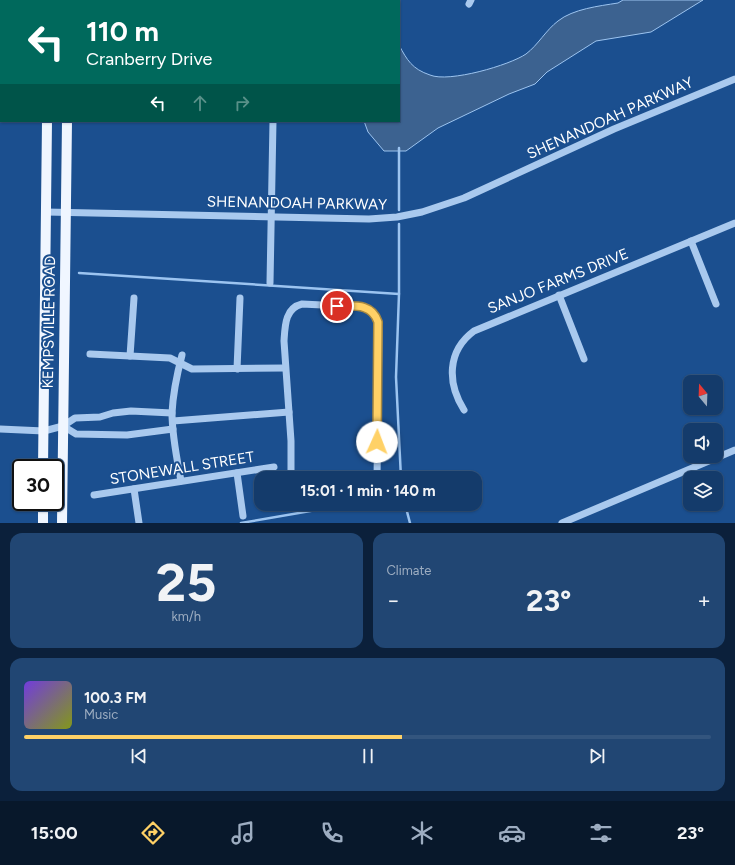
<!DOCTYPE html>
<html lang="en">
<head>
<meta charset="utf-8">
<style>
  :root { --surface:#143b6b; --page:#214673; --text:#f1f3f6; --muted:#9dadc1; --line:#33557e; --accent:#ffd166 }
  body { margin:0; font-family:Figtree,sans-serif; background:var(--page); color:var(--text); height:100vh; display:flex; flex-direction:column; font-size:15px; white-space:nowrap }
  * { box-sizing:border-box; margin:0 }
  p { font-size:13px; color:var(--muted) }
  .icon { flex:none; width:22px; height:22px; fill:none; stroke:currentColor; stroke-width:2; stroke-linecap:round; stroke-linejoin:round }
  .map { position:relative; height:523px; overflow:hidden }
  .sheet { display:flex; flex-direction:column; gap:10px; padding:10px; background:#0b203b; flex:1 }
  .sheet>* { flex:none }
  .hud { position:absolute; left:0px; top:0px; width:400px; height:122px; box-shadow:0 1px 3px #0004,0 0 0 1px var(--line); background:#00695c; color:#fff; overflow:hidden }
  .needle { width:26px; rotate:341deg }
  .tools { position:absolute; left:683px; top:375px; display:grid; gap:8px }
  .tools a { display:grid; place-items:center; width:40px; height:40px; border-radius:8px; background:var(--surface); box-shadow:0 1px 3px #0004,0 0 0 1px var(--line); font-size:20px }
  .speed { position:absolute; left:12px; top:459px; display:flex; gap:8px; font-size:20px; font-weight:700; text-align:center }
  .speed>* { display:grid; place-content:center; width:52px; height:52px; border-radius:50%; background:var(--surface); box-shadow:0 1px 3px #0004,0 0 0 1px var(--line); line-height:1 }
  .speed .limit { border:2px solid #111; border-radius:6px; background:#fff; color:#111 }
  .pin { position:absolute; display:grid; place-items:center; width:34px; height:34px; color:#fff; margin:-17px; border:2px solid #fff; border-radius:50%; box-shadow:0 1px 4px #0007 }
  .me { position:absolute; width:44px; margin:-22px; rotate:2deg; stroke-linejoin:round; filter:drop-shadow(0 0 3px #0008) }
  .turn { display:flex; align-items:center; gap:14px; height:84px; padding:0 20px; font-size:18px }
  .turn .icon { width:52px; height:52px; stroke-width:2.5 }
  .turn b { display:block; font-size:28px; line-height:34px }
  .lanes { display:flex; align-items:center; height:38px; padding:0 20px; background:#0003; justify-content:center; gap:20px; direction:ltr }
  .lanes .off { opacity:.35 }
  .big { font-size:30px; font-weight:700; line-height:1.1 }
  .sheet .widget { flex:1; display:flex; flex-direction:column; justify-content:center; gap:6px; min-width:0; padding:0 14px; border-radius:12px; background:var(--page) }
  .sheet .dial { align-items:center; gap:0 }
  .dial b { font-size:52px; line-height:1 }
  .song { display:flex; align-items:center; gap:12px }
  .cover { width:48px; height:48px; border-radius:6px; background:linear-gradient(135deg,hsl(260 70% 55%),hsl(70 70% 35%)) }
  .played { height:4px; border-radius:2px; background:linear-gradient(90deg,var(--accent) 55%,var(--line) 55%) }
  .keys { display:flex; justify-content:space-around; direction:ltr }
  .heat { display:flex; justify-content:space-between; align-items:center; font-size:22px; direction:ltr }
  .sheet .tiles { flex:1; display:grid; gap:10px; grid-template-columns:1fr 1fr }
  .widget:last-child { grid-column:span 2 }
  .trip { position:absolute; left:254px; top:471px; width:228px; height:40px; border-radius:12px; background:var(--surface); box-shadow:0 1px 3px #0004,0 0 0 1px var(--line); font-weight:700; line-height:40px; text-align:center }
  .tab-bar { display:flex; height:64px; justify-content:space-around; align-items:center; background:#08182b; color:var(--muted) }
  .tab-bar .icon { width:28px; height:28px }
  .tab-bar .active { color:var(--accent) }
  .tab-bar b { font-size:18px; color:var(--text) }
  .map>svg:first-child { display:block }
  .water { fill:#3c6290; stroke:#9cc4f0 }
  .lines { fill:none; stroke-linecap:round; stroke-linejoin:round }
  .stream { stroke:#9cc4f0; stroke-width:2.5 }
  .minor { stroke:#a9c9ee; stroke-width:7 }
  .major { stroke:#f0f6ff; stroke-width:10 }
  .route-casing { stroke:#a68842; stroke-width:10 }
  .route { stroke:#ffd166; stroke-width:7 }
  .labels { text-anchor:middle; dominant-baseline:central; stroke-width:4; stroke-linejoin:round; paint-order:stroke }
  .street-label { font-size:15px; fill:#fff; stroke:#1b4f8f }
</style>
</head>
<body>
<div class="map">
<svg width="735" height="523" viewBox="0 0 735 523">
  <rect width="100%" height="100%" fill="#1b4f8f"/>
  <!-- water -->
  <path class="water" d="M623,0H703L651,32L596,41L547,72L535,84L509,94L438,128L406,151H384L368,132L364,121H399V45C407,60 412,69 430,75C449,83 510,65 526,54C538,45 546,30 558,21C573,9 599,6 618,3Z"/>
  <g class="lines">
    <!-- stream -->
    <g class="stream">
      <polyline points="381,0 382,1"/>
      <polyline points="399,210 399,148"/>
      <polyline points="399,224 399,294 396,377 401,478"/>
      <polyline points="79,273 399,294"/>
      <polyline points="405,504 410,523"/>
      <polyline points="241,523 351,504"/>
    </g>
    <!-- minor -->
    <g class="minor">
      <polyline points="278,1 278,0"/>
      <polyline points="469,4 471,0"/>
      <polyline points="46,212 369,219 397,217 422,212 464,198 614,129 735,79"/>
      <polyline points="691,241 716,304"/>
      <polyline points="270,283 273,121"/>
      <polyline points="559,295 584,359"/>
      <polyline points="90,354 170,358 192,369 285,368"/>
      <polyline points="130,356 134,298"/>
      <polyline points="237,369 240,298"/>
      <path d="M464,410C447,383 447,351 474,331L735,223"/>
      <polyline points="173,421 289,412"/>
      <polyline points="63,426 76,434 127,435 173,429"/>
      <polyline points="0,429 44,431 63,426 75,418 100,417 113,413 131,411 172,413"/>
      <polyline points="237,473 243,516"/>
      <path d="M291,478V441L284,341C285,326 285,308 302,304L363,307C376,311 378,318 379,330L377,478"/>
      <path d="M181,481C177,459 172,436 172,413C173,393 177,374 182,355"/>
      <polyline points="134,489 139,523"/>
      <polyline points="94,495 274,467"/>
      <polyline points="562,523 735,450"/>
    </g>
    <!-- major -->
    <g class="major">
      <polyline points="48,1 48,0"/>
      <polyline points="68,1 68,0"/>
      <polyline points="43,468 47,121"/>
      <polyline points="43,523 43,502"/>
      <polyline points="62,523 67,121"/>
    </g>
  </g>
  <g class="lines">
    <defs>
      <path id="route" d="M337,306C354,306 372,303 378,322L377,442"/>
    </defs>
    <!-- route casing -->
    <use href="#route" class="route-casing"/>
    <!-- route -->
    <use href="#route" class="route"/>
  </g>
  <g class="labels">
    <!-- street labels -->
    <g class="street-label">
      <text transform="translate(610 118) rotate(-24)">SHENANDOAH PARKWAY</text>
      <text transform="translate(297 203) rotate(1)">SHENANDOAH PARKWAY</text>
      <text transform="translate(558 281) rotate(-22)">SANJO FARMS DRIVE</text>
      <text transform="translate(49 322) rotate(-89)">KEMPSVILLE ROAD</text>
      <text transform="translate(182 468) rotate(-9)">STONEWALL STREET</text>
    </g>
  </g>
</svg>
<div class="tools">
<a><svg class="needle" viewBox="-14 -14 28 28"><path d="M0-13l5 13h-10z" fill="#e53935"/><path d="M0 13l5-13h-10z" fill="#9dadc1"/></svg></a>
<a><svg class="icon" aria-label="sound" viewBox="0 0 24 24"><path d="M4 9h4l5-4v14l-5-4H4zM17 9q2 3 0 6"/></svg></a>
<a><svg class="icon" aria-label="layers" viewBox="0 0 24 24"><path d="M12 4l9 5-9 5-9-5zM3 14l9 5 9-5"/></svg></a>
</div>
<div class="speed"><div class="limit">30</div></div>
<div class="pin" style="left:337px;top:306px;background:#d93025"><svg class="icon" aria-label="arrive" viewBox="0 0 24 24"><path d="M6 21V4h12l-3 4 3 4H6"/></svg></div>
<svg class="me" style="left:377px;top:442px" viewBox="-20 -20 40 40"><circle r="19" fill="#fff"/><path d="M0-13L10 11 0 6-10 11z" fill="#ffd166"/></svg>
<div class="trip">15:01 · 1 min · 140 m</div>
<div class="hud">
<div class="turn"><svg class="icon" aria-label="left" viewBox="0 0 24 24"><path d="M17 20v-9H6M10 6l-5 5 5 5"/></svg><div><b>110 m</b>Cranberry Drive</div></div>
<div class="lanes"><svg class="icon" aria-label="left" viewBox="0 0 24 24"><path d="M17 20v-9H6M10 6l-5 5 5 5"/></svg><svg class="icon off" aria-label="ahead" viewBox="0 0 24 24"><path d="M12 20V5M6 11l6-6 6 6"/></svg><svg class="icon off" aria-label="right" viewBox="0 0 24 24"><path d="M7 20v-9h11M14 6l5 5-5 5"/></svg></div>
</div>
</div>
<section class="sheet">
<div class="tiles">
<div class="widget dial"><b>25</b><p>km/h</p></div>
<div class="widget"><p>Climate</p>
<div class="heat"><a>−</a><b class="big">23°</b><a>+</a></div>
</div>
<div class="widget">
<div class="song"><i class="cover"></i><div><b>100.3 FM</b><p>Music</p></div></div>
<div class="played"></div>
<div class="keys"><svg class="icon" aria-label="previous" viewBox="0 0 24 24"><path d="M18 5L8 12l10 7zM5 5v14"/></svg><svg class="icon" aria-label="pause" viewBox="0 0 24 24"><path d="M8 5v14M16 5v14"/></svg><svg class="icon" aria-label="next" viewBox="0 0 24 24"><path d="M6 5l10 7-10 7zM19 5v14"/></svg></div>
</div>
</div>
</section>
<nav class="tab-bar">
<b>15:00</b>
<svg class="icon active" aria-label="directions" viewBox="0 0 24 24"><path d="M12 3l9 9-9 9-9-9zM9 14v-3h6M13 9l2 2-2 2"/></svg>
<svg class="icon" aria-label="music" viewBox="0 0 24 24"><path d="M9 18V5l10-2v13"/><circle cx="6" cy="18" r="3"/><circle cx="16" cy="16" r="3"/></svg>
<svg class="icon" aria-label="phone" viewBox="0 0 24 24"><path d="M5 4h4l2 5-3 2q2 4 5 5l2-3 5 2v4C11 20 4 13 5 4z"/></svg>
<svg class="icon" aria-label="climate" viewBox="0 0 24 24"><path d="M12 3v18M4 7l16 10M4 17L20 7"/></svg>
<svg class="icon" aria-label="car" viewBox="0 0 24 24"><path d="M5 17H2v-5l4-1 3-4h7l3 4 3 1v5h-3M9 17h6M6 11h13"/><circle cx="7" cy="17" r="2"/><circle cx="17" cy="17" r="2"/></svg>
<svg class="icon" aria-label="filters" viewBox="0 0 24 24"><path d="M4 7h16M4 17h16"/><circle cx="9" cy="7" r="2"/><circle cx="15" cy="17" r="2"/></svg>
<b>23°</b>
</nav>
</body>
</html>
